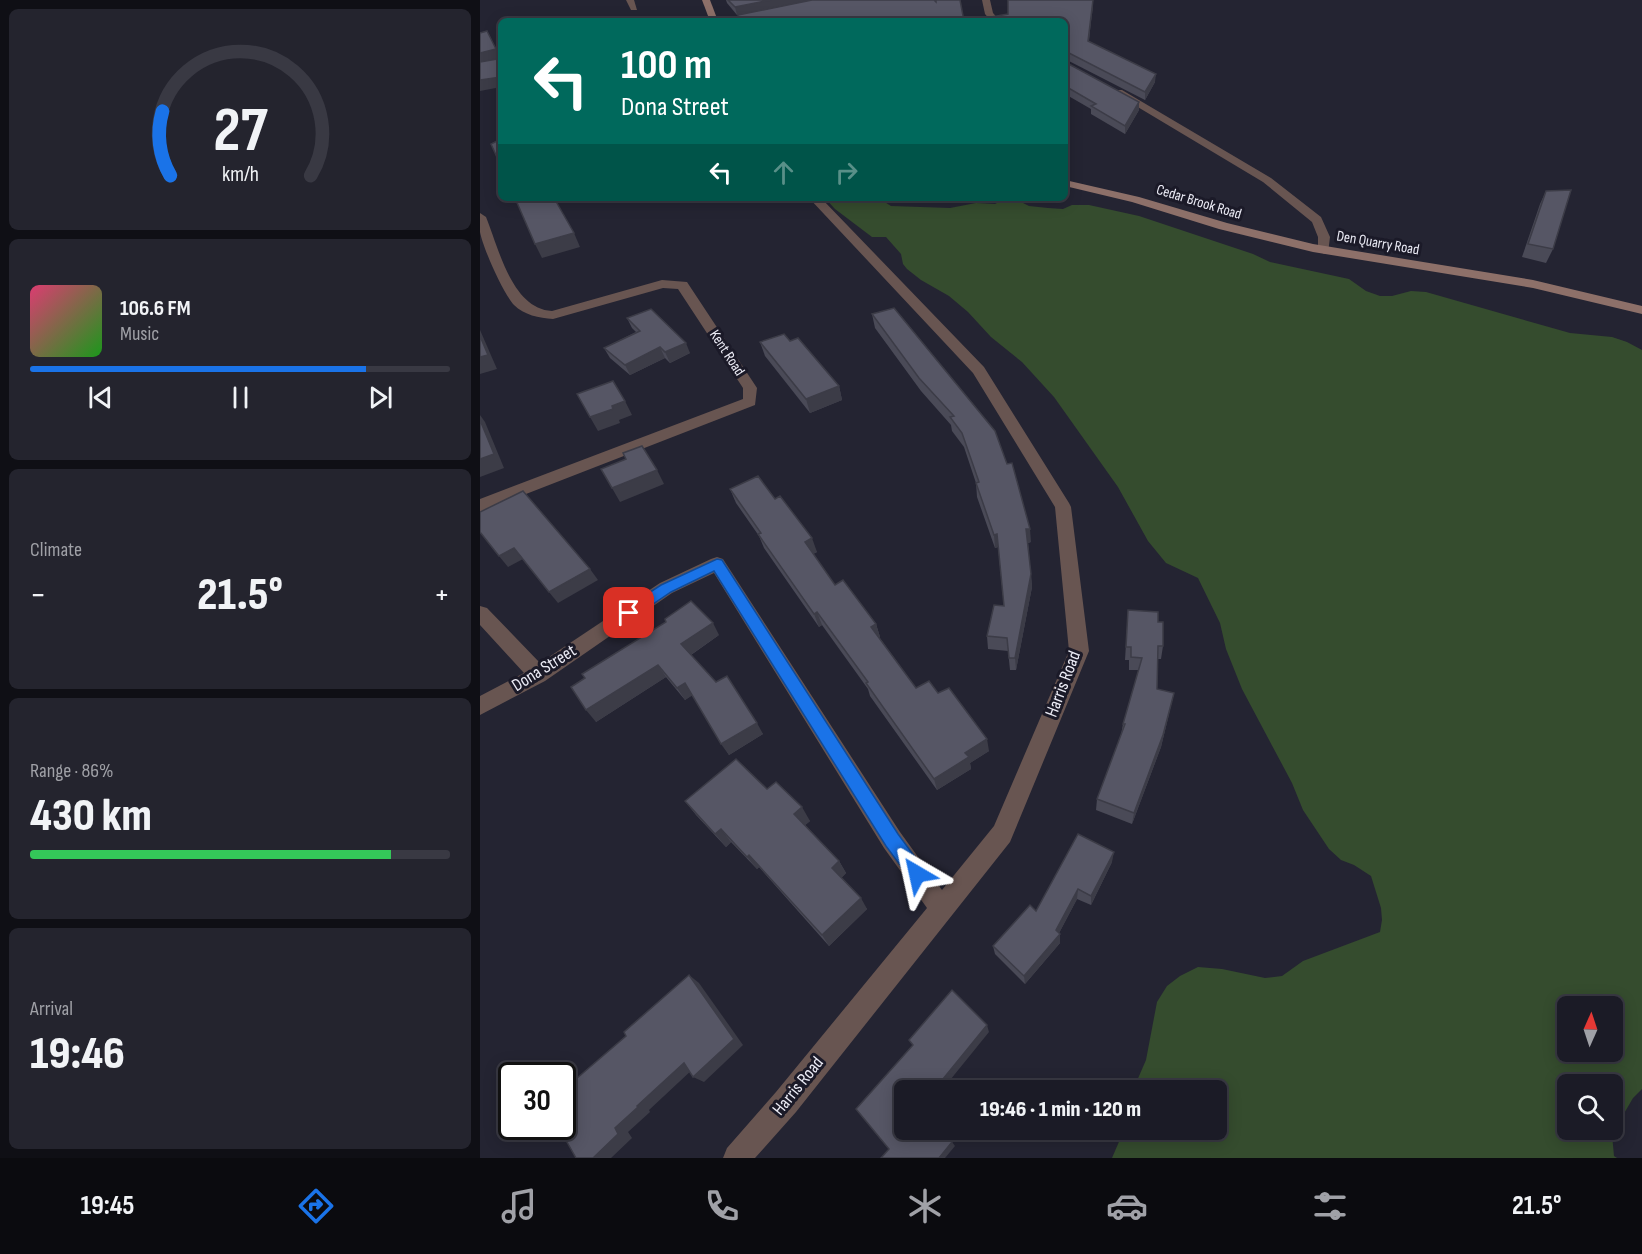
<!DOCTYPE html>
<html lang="en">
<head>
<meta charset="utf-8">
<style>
  :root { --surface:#1b1b26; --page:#24242e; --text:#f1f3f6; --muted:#a0a1a7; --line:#393943; --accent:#1a73e8 }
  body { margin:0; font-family:"Sofia Sans Condensed",sans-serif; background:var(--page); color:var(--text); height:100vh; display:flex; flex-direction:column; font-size:22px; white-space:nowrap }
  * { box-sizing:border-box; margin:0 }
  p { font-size:20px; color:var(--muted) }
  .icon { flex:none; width:33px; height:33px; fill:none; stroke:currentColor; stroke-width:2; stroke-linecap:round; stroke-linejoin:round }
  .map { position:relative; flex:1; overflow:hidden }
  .drawer { display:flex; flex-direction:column; gap:9px; padding:9px; background:#0f0f15; width:480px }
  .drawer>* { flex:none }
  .top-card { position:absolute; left:18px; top:18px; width:570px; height:183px; border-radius:9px; box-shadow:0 3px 15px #0003,0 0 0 2px var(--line); background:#00695c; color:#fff; overflow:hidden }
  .needle { width:39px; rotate:3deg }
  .tools { position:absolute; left:1077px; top:996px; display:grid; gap:12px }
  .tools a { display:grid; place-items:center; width:66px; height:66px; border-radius:9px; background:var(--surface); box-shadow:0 3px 15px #0003,0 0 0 2px var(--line); font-size:30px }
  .speed { position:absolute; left:18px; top:1062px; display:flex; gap:12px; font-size:30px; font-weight:700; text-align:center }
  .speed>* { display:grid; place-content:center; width:78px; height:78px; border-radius:50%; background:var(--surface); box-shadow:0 3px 15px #0003,0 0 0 2px var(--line); line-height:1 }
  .speed .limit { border:3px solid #111; border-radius:9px; background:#fff; color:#111 }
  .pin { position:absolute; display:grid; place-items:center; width:51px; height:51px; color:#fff; margin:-26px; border-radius:12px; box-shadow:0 3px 9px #0006 }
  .me { position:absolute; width:66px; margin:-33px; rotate:324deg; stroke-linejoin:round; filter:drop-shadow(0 0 4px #0008) }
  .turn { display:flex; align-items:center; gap:21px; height:126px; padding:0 24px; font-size:27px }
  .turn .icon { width:78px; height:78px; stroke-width:2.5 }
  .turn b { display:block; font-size:42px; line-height:51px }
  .lanes { display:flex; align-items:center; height:57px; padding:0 24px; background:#0003; justify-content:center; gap:30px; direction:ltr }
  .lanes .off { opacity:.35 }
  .big { font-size:45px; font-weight:800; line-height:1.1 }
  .drawer .tile { flex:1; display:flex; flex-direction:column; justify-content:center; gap:9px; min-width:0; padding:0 21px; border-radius:9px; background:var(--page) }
  .drawer .dial { align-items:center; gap:0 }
  .dial svg { height:156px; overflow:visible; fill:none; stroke:var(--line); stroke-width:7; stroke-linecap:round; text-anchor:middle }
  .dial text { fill:var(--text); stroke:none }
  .song { display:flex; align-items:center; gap:18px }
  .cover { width:72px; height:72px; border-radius:9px; background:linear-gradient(135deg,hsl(340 70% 55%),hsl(120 70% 35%)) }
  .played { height:6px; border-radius:3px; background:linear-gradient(90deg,var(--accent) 80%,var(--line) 80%) }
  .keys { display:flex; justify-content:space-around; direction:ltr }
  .heat { display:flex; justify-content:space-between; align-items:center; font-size:33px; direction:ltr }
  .charge { height:9px; border-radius:4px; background:linear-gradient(90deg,#34c759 86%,var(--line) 0) }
  .trip { position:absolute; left:414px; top:1080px; width:333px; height:60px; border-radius:9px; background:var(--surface); box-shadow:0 3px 15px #0003,0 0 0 2px var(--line); font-weight:800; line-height:60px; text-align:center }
  .tabs { display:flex; height:96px; justify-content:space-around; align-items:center; background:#0b0b0f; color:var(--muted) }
  .tabs .icon { width:42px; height:42px }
  .tabs .active { color:var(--accent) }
  .tabs b { font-size:27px; color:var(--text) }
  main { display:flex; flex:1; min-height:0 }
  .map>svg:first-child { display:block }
  .green { fill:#354c2e; fill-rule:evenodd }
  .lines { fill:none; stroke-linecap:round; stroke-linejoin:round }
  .street { fill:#685551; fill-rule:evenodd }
  .secondary { fill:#8d7069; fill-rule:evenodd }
  .wall { fill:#4a4a57 }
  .shaded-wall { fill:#3c3c47 }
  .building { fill:#565665; stroke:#3c3c47; stroke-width:1.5 }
  .route { fill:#1a73e8; stroke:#114b97; stroke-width:1.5 }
  .labels { text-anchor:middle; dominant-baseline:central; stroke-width:6; stroke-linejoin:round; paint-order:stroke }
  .far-street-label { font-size:15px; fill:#ececf6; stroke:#1b1a28 }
  .street-label { font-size:18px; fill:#ececf6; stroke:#1b1a28 }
</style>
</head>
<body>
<main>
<section class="drawer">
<div class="tile dial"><svg viewBox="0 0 100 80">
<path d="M14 69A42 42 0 1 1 86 69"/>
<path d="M14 69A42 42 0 0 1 10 36" stroke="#1a73e8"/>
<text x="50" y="56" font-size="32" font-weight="700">27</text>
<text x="50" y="72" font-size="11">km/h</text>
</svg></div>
<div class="tile">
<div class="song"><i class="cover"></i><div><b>106.6 FM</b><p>Music</p></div></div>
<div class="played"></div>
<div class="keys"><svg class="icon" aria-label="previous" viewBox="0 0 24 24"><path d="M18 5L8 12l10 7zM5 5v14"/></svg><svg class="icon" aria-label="pause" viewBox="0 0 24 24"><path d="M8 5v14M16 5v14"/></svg><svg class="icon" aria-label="next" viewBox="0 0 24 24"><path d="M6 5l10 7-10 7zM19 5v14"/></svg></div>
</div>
<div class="tile"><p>Climate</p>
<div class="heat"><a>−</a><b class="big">21.5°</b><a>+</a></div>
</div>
<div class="tile"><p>Range · 86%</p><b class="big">430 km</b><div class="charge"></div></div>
<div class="tile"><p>Arrival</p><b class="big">19:46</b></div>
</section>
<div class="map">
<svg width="1162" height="1158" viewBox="0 0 1162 1158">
  <rect width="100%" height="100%" fill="#242432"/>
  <!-- green -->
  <path class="green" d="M345,198H403V201L411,206L470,208L496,203L515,204L527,198H533L549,206L568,208L583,209L592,205H609L659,216L773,254L790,262L869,279L886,291L900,296H912L931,291L946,292L1090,333L1132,337L1147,342L1162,350V1089L1153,1098L1132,1134L1134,1156L1137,1158H632L644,1130H736V1090H653L666,1060L677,1002L687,986L700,976L718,967L742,969L785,978L802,976L823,961L900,932L902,920L901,908L891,876L874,865L861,860L849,849L823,810L812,783L762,689L746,649L740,623L718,578L686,563L668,541L638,487L574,397L542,362L511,337L488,312L469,296L441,280L427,269L423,264L421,254L406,237H392L355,209ZM1088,1006H1132V1052H1088ZM1088,1084H1132V1130H1088Z"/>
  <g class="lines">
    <!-- street -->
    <g class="street">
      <polygon points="146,0 154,0 157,10 151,10"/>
      <polygon points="502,0 510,0 513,13 520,21 511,21 505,14"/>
      <polygon points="283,12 286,12 286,16 256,21 237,21"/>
      <polygon points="636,90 642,90 791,178 841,217 850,237 848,253 844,254 838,250 838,237 832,222 783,182 636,94"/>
      <polygon points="329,198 341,198 504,367 589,503 591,507 609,651 530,842 316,1112 275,1158 243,1158 247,1148 296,1092 447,908 404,848 234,573 192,593 65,681 0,715 0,696 44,673 0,625 0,606 7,608 60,663 180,583 231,559 237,557 243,559 420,832 462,890 514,826 589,651 575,507 493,373"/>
      <path d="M0,213L6,217C19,249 32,309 72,311L182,280L207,282L277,388L275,405L0,512V499L263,399V388L198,289L183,288L73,319C59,318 44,315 34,305C23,293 3,248 0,232C0,227 0,219 0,213Z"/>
    </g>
    <!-- secondary -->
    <g class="secondary">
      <polygon points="222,0 230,0 238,21 230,21"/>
      <polygon points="585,180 659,197 747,223 833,244 1053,280 1162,306 1162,314 1053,288 833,252 739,229 652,202 585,186"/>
    </g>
  </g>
  <!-- wall -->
  <g class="wall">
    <polygon points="246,0 331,0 257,15 247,3"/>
    <polygon points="613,0 609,41 675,82 665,100 585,59 585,21"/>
    <polygon points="585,62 659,110 645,134 611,114 611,109 585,94"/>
    <polygon points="1066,191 1073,249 1066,263 1042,257 1060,204"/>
    <polygon points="414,308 551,542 548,543 552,587 536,670 530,670 528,651 508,649 507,636 524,606 518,547 515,548 497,497 496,483 484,447 472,431 471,425 441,391 395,328 392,314"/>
    <polygon points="147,318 210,353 190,363 185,358 150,375 130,358 124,348 156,332 152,328"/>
    <polygon points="310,341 359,386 362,400 330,413 285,356 280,342"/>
    <polygon points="250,489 295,499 337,552 333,554 355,585 396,624 400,637 399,637 436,688 458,693 509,751 490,763 491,769 457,790 390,696 388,689 342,625 339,627 284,548 279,536 256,503"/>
    <polygon points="648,610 678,622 683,646 681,659 678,659 677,689 694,693 681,747 652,824 616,810 617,799 641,735 643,724 659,670 649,670 649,660 645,660"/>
    <polygon points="239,635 211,655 283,734 249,755 212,695 205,700 186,677 116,722 105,678"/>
    <polygon points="287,789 330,821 325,825 359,861 366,873 361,878 387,909 349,946 279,867 277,869 251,842 246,847 216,815 205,801"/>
    <polygon points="632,862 611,905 597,899 579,933 580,943 545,984 515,954 513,946 556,911"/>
  </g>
  <!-- shaded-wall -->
  <g class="shaded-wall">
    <polygon points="291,0 331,0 257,15 255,7"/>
    <polygon points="613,0 613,8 607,49 608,41"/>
    <polygon points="16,49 20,58 0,63 0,53"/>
    <polygon points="676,74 675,82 665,100 665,92"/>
    <polygon points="21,77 21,87 0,91 0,80"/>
    <polygon points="659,102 659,110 645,134 645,126"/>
    <polygon points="94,233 100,247 62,258 55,244"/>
    <polygon points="0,330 17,369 0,374"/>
    <polygon points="206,343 210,353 190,363 185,352"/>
    <polygon points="180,347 185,358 150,375 145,365"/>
    <polygon points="359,386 362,400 330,413 326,399"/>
    <polygon points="145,401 152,415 139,420 140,423 118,431 110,417 132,406"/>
    <polygon points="0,415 5,422 24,468 0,477"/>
    <polygon points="177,470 184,484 140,502 132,488"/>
    <polygon points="546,529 550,529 551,542 547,543"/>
    <polygon points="517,534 518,547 515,548 514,535"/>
    <polygon points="332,538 337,552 329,556 325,542"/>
    <polygon points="34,548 43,559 28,567 19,556"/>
    <polygon points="110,569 118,580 78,603 69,592"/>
    <polygon points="551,574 552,587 536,670 535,658"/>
    <polygon points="337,612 342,625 339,627 334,614"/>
    <polygon points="233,623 239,635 209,656 201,644"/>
    <polygon points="396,624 400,637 394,640 391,627"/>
    <polygon points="178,665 186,677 116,722 106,710"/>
    <polygon points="205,683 213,695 205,700 197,688"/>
    <polygon points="694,693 681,747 652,824 654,813"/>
    <polygon points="277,723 283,734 249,755 241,744"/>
    <polygon points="507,739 509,751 490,763 491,769 457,790 454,779 485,753"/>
    <polygon points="322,807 330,821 322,828 314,814"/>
    <polygon points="241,829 251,842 246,847 235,834"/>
    <polygon points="634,852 632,862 611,905 611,896"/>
    <polygon points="269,855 279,867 277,869 267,857"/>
    <polygon points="359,861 366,873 359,880 352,868"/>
    <polygon points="598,889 597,899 577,937 580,934 580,943 545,984 544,976 576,930"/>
    <polygon points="381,898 387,909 349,946 342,935"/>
    <polygon points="209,975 219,983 263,1045 224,1082 213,1077"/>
    <polygon points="507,1025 509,1032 462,1090 454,1090"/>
    <polygon points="204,1063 214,1068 169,1110 170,1112 148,1132 152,1138 131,1158 113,1158 135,1128 157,1106"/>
    <polygon points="472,1142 475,1146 465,1158 459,1158"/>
  </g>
  <!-- building -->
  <g class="building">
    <polygon points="248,0 291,0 255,7"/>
    <polygon points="332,0 454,0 456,2 456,0 480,0 484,21 260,21 258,15"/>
    <polygon points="528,0 613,0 608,41 676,74 665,92 585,51 585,21 489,21 528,14"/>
    <polygon points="7,31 16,49 0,53 0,33"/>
    <polygon points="19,55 21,58 21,77 0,80 0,62 17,59"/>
    <polygon points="585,62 659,102 645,126 611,106 616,104 585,86"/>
    <polygon points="21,139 21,166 11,144"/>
    <polygon points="1091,190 1073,249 1048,244 1066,191"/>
    <polygon points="35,198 74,198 94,233 55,244"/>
    <polygon points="414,308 515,431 527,464 532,463 550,529 546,529 551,574 535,658 529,658 527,638 507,636 514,605 524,606 517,534 514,535 496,483 499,482 482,433 470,417 474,416 439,378 392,314"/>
    <polygon points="171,309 206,343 185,352 180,347 145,365 124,348 160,331 147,318"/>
    <polygon points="304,334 310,341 318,338 359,386 326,399 280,342"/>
    <polygon points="0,336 8,355 0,357"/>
    <polygon points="133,381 145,401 132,406 133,409 110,417 97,394"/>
    <polygon points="0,420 14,454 0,459"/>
    <polygon points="162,446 177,470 132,488 121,469 146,459 143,453"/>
    <polygon points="278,476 295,499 300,496 332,538 325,542 355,585 363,580 396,624 391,627 436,688 449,681 458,693 469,688 507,739 485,753 489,757 454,779 386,683 388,682 337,612 334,614 278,534 281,533 250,489"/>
    <polygon points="43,491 110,569 69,592 34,548 19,556 0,532 0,512"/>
    <polygon points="211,601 233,623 201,644 236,682 247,676 277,723 241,744 205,683 197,688 178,665 106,710 91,687 105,678 102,674 186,622 185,619"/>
    <polygon points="648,610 678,612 678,622 683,622 683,646 678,646 677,689 694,693 683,735 654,813 617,799 645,724 643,724 662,658 651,657 651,647 646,647"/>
    <polygon points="256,759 287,789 296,782 322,807 314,814 359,861 352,868 381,898 342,935 269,855 267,857 241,829 235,834 205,801"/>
    <polygon points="598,834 634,852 611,896 598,889 576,930 580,934 544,976 513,946 550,905 556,911"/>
    <polygon points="209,975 254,1039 213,1077 204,1063 157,1106 158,1107 135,1128 138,1134 113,1158 96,1158 78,1126 82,1126 82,1091 146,1036 144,1032"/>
    <polygon points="472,990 507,1025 454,1090 424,1090 424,1130 461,1130 472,1142 459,1158 401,1158 409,1149 376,1109 433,1045 429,1040"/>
  </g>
  <!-- route -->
  <polygon class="route" points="237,559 242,560 418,834 443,868 446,874 443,880 437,883 431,880 406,846 234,571 191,592 154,617 144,617 142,613 144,609 181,585"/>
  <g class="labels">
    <!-- far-street labels -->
    <g class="far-street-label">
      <text transform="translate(719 202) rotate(17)">Cedar Brook Road</text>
      <text transform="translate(898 243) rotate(10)">Den Quarry Road</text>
      <text transform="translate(247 353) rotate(57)">Kent Road</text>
    </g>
    <!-- street labels -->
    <g class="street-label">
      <text transform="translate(64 668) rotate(-32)">Dona Street</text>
      <text transform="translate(583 684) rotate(-69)">Harris Road</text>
      <text transform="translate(318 1086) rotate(-51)">Harris Road</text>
    </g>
  </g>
</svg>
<div class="tools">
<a><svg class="needle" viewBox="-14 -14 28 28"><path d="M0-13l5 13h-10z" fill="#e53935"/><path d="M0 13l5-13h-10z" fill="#a0a1a7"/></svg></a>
<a><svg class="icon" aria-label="search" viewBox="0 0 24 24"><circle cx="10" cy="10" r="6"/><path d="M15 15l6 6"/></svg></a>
</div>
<div class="speed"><div class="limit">30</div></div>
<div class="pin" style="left:149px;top:613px;background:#d93025"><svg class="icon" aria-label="arrive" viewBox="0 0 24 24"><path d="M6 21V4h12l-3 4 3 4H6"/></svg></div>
<svg class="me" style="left:437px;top:874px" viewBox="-20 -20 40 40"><path d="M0-17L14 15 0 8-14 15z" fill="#1a73e8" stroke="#fff" stroke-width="4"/></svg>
<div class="trip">19:46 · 1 min · 120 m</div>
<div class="top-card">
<div class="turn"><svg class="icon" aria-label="left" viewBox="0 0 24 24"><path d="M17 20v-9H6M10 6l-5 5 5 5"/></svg><div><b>100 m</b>Dona Street</div></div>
<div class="lanes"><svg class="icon" aria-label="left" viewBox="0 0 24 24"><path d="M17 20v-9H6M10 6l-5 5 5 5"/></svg><svg class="icon off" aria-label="ahead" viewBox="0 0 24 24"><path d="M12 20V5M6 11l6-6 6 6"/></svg><svg class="icon off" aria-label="right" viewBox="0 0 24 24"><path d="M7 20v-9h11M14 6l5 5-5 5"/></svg></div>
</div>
</div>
</main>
<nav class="tabs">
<b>19:45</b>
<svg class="icon active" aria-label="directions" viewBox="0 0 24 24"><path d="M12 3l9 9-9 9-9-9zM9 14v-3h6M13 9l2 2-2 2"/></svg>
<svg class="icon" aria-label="music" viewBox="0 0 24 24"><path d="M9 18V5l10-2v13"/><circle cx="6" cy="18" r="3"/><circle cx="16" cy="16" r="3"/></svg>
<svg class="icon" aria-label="phone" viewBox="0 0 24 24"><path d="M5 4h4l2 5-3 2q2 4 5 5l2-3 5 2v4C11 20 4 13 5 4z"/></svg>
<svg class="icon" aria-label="climate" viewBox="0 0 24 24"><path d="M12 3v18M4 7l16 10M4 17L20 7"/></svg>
<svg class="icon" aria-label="car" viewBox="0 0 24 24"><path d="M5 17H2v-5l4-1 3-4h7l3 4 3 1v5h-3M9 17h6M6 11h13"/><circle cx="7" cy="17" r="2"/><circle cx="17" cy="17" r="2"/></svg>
<svg class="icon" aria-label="filters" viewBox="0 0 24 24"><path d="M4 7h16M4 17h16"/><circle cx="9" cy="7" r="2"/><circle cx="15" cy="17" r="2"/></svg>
<b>21.5°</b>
</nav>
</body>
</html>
